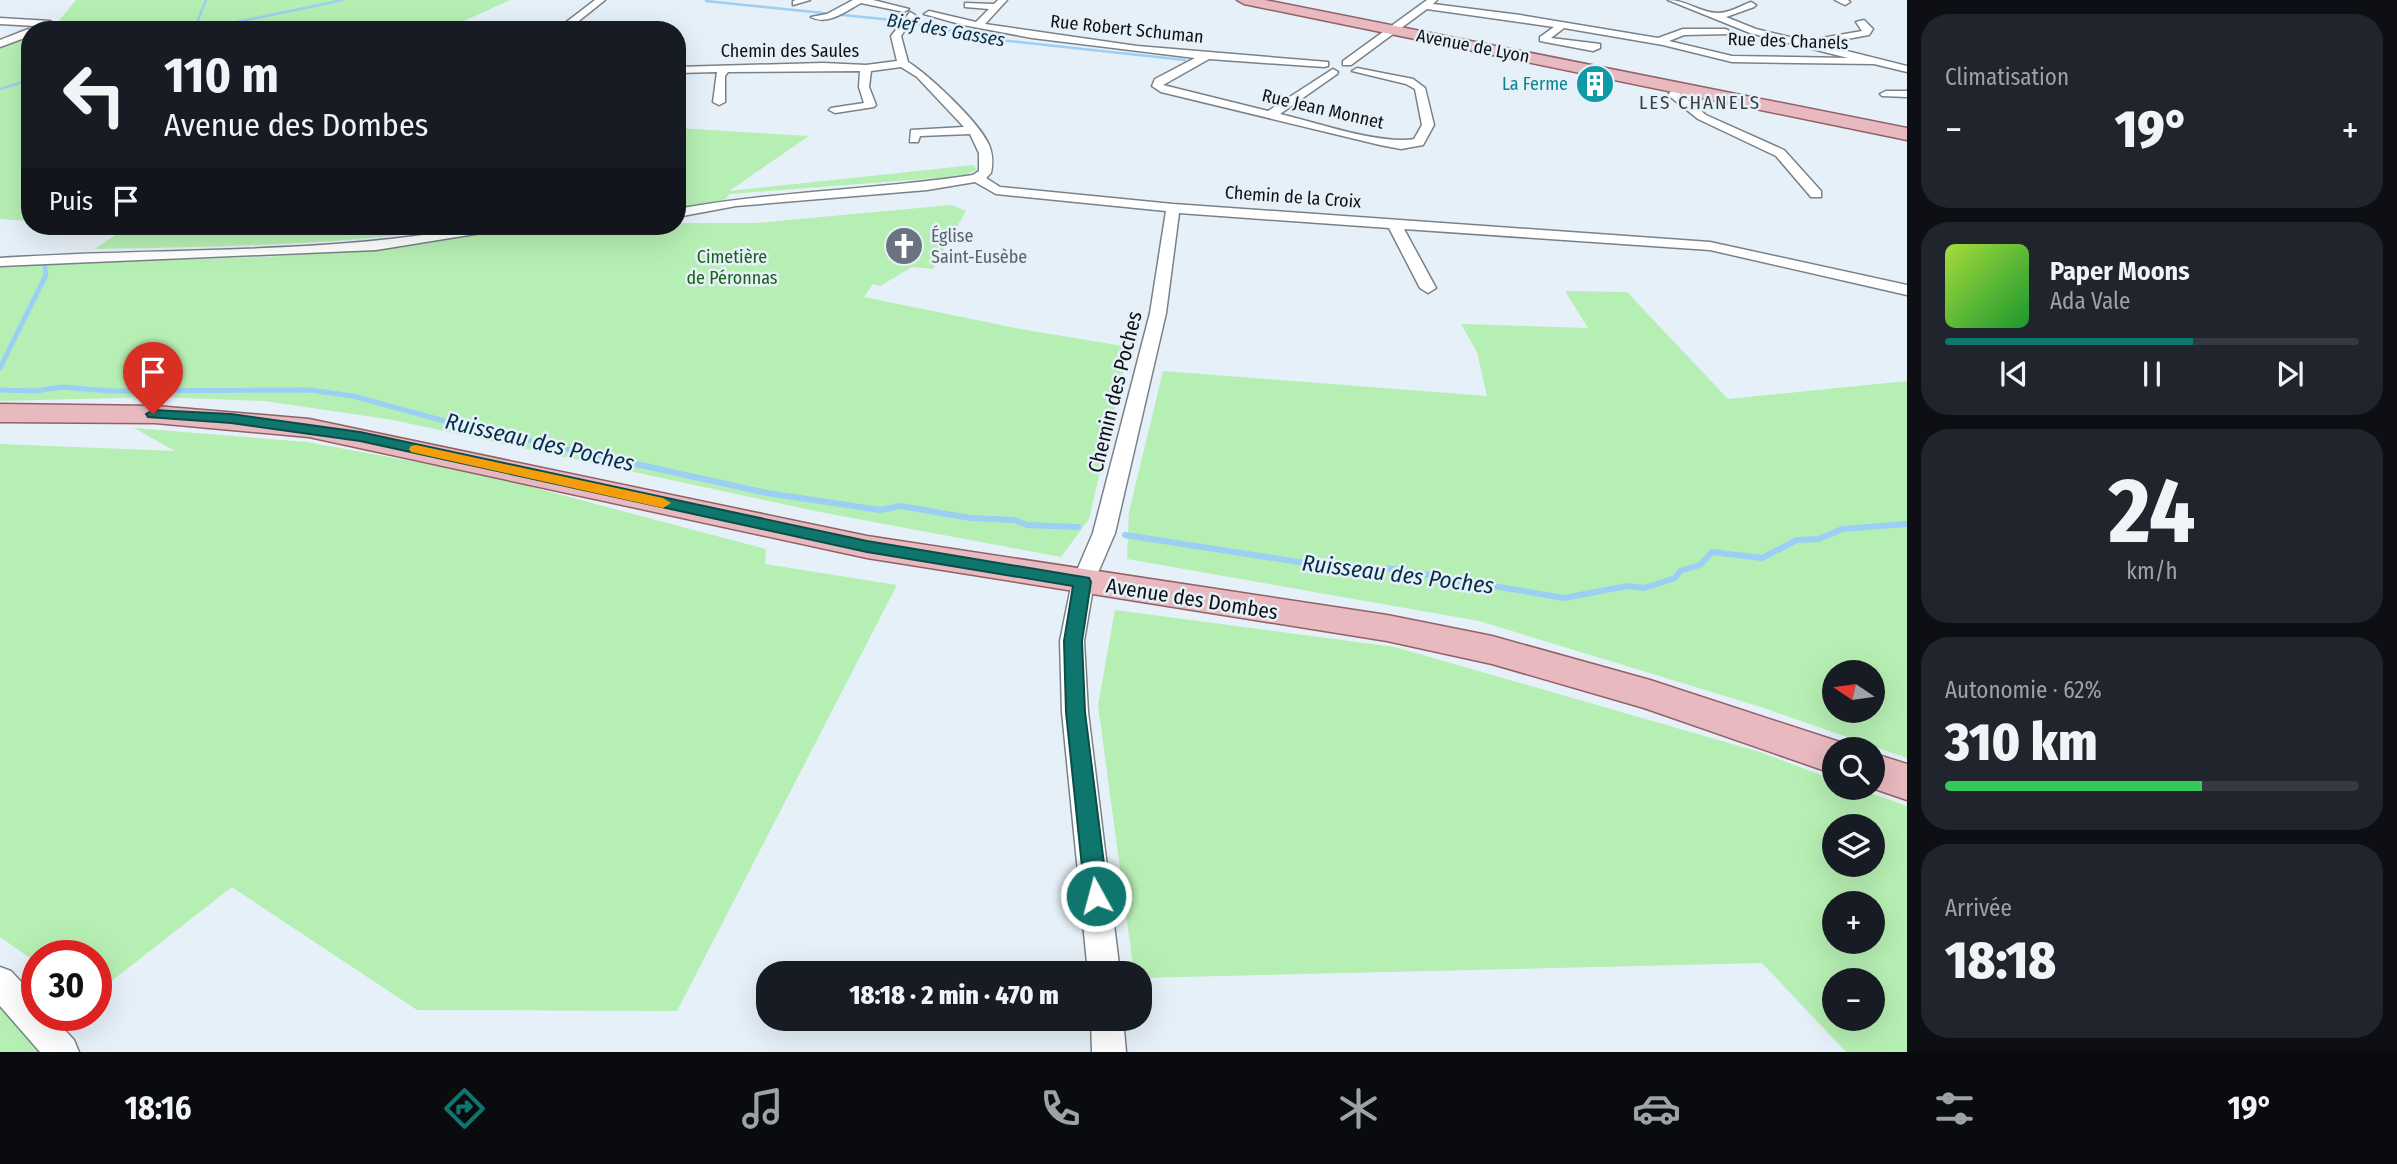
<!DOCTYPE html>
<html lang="fr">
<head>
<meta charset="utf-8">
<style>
  :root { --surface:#171b24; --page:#20242c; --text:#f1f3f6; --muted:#9ea1a6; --line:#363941; --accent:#0f766e }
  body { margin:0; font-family:"Fira Sans Condensed",sans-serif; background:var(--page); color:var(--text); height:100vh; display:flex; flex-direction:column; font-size:26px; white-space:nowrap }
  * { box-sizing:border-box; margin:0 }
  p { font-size:23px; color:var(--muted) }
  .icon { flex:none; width:38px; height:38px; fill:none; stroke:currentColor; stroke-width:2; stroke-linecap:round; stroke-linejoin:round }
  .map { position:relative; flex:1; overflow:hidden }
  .sheet { display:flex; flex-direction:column; gap:14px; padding:14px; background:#0d0f14; width:490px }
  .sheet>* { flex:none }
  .guide { position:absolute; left:21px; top:21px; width:665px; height:214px; border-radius:28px; box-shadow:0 7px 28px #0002; background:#171b24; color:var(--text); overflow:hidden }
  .needle { width:46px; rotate:283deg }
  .buttons { position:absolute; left:1822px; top:660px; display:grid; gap:14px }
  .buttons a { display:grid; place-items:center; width:63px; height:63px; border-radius:50%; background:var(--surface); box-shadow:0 7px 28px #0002; font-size:35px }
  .speed { position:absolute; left:21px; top:940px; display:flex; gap:14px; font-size:35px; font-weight:700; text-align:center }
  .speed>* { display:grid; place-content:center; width:91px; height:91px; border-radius:50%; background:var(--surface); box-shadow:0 7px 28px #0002; line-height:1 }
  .speed .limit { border:10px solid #d22; background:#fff; color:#111 }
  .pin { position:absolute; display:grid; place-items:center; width:60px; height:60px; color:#fff; margin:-72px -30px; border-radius:50% 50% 50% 0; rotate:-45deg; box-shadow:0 0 7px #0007 }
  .pin .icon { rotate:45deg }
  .me { position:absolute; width:77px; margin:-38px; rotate:353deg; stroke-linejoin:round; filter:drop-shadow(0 0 5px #0008) }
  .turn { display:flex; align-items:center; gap:24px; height:147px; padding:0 28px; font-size:32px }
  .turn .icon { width:91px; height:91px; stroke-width:2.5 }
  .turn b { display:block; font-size:49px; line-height:60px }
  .then { display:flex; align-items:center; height:66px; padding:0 28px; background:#0003; gap:14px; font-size:26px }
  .big { font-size:52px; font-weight:800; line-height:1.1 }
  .sheet .card { flex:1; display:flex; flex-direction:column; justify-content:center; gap:10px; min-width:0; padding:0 24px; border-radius:28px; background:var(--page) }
  .sheet .dial { align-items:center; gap:0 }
  .dial b { font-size:91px; line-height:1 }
  .song { display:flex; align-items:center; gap:21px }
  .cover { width:84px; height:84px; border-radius:10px; background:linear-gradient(135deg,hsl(80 70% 55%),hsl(130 70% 35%)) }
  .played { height:7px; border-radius:4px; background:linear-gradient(90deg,var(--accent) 60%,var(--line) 60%) }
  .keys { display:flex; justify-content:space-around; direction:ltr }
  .heat { display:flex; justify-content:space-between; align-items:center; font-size:38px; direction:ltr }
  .charge { height:10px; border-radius:5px; background:linear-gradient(90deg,#34c759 62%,var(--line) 0) }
  .trip { position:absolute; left:756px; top:961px; width:396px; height:70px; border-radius:28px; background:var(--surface); box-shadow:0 7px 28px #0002; font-weight:800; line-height:70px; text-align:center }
  .tab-bar { display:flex; height:112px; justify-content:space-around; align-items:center; background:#090b0e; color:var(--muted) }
  .tab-bar .icon { width:49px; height:49px }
  .tab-bar .selected { color:var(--accent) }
  .tab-bar b { font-size:32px; color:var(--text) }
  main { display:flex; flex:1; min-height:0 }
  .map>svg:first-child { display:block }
  .green { fill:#b6efb3; fill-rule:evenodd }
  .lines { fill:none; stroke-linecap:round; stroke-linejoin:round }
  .stream-far3 { stroke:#9bcff5; stroke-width:2.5 }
  .stream-far2 { stroke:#9bcff5; stroke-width:3.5 }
  .stream-far1 { stroke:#9bcff5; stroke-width:5 }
  .stream { stroke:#9bcff5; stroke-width:6 }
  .street-casing { stroke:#798289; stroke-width:3 }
  .primary-casing { stroke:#926167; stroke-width:3 }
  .street { fill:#fff; fill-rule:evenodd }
  .primary { fill:#e8b9be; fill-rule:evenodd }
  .route { fill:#0f766e; stroke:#0a4d48; stroke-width:2 }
  .slow { fill:#f59e0b }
  .labels { text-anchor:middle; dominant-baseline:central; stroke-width:5; stroke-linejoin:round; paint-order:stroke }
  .far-street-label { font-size:18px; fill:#0f1215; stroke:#e6f0f8 }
  .far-culture-label { font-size:18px; fill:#0d838f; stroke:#e6f0f8; text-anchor:end }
  .far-worship-label { font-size:18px; fill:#5b616d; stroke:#e6f0f8; text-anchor:start }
  .far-park-label { font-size:18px; fill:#19621b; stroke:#e6f0f8 }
  .far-water-label { font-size:19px; font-style:italic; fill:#042e47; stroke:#e6f0f8 }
  .far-neighbourhood-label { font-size:19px; letter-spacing:2px; fill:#373f46; stroke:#e6f0f8 }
  .street-label { font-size:21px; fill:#0f1215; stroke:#e6f0f8 }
  .water-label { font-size:23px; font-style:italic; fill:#042e47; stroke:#e6f0f8 }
</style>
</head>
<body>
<main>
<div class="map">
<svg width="1907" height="1052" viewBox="0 0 1907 1052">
  <rect width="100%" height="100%" fill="#e6f0f8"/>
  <!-- green -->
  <g class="green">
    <polygon points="76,0 510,0 444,30 39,30 58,22"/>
    <polygon points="30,33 30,221 0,219 0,45"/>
    <polygon points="677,128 809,136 729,191 974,165 977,170 963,176 730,194 724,200 677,208"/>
    <polygon points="951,205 966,211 933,269 912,267 880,286 873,284 864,297 1020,329 1129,347 1089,519 1061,557 815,511 393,420 265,401 157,397 0,401 0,267 52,263 268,257 382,248 528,226 677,226 677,223 756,223"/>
    <path d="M130,226H471C347,245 220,247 94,249Z"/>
    <path d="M1565,291L1627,292L1728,399L1907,381V758L1761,707L1479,621L1127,559L1129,512L1163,371L1487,396L1477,352L1461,324L1588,328ZM1834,672H1872V710H1834Z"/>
    <polygon points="134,428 307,442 482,474 766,549 765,564 897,585 677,1011 417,1010 232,887 96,993 96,956 37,956 37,963 0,937 0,444 175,451"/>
    <path d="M1115,610L1395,647L1760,752L1834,780V788H1856L1907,806V1052H1846L1762,963L1139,978V973H1134L1098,705ZM1834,826H1872V864H1834ZM1834,903H1872V942H1834ZM1834,980H1872V1018H1834Z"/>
    <polygon points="0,1006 39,1052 0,1052"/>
  </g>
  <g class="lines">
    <!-- stream-far3 -->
    <g class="stream-far3">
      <polyline points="706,1 902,21 999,40 1185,60"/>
      <polyline points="194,30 206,0"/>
      <polyline points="198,30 343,0"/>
      <polyline points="0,89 30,80"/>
    </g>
    <!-- stream-far2 -->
    <polyline class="stream-far2" points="45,264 45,269"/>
    <!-- stream-far1 -->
    <g class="stream-far1">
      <polyline points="0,368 46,275 45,267"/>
      <polyline points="0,390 36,391 61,387 110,391 309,390 353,396 459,425 644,466"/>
    </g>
    <!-- stream -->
    <g class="stream">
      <polyline points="636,464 767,493 880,510 901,506 970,518 1014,520 1027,525 1078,527"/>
      <polyline points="1125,535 1363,572 1387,568 1564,598 1627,586 1644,588 1675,578 1680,571 1700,565 1712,552 1762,558 1797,540 1819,539 1842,529 1907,524"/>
    </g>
    <defs>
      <g id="street">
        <polygon points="595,0 605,0 575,24 628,27 633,30 556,30"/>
        <polygon points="796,0 810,0 793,5 793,1"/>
        <path d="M853,0H873L909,9L904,12L861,3C846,11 828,26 811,17L827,14Z"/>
        <path d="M998,0H1007L985,24L1137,46L1328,62V66L1324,67L1209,59L1163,85L1268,111L1333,69L1338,72L1337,74L1280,114C1315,122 1380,145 1414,139L1422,125L1415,89L1406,84L1352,71L1357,68L1413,79L1425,88L1434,125L1423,145L1401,149L1380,145L1161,92L1152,86L1155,79L1195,58L1032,38L963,25L924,14L929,11L976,22L989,9L965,7V3L994,4Z"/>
        <path d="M1427,0H1437L1433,4L1520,15L1658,38L1683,29H1725L1728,30V34L1684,35L1669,41L1732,56L1848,58L1750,33L1668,0C1686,0 1701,13 1718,13C1730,13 1740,6 1751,2L1756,5L1754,7L1726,17L1756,29L1811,42L1816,39L1862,31L1856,22L1864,20L1873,29L1869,35L1819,44L1907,66V72L1874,64L1732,62L1663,45L1564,28L1551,38L1600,44V48L1593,51L1540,41V37L1554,27L1427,9L1351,65H1343V61Z"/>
        <polygon points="1835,0 1848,0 1850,2 1845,5"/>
        <path d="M910,12L915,15L901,36L908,62C929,75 980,123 989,145C993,155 993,163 991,173L986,178L1000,187L1173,204L1710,242L1907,285V295L1710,250L1404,229L1436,288L1428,293L1420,288L1389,228L1179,213L1166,313L1115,533L1094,582L1084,641L1088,712L1120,973H1088L1062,712L1060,641L1072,582L1093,533L1150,313L1166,211L996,194L975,182L927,190L736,206L677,217V209C775,191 875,190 973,175L979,171V153L970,134L920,136L918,142H910L911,130L964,127L917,77L901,67L871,71L869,87L876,105L874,107L835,113L829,110L831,108L864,103L859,87L860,71L728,72L725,76V102L719,105L713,102L717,72L677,73V67L823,63L866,65L897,61L891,36Z"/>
        <polygon points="0,18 50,21 55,24 44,30 30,30 30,36 0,47 0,40 36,26 0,24"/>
        <polygon points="1675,86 1683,86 1684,88 1680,94 1706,115 1784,150 1821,191 1821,197 1811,197 1776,156 1698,119 1668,95"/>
        <polygon points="1886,91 1907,91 1907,97 1882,96 1880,94"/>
        <path d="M479,226H507L500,230L376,250L0,266V258C160,247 321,256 479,226Z"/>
        <polygon points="0,967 11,971 37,999 37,1015 51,1015 74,1040 79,1052 40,1052 0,1006"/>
        <polygon points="1091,1018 1123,1018 1126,1052 1092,1052"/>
      </g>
      <g id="primary">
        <polygon points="1237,0 1265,0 1907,128 1907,140 1244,4"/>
        <polygon points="0,404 155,406 309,419 867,536 1387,615 1492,636 1650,680 1849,745 1851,749 1834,749 1834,774 1644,708 1492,664 1387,641 867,558 309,437 155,423 0,422"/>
        <polygon points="1872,753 1907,764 1907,800 1872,788"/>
      </g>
    </defs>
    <!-- street casing -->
    <use href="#street" class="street-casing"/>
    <!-- primary casing -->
    <use href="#primary" class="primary-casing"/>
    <!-- street -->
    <use href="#street" class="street"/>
    <!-- primary -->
    <use href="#primary" class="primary"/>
  </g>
  <!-- route -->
  <polygon class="route" points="153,410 231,414 360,432 867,541 1089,578 1091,582 1082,641 1085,712 1108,896 1104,903 1096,906 1088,903 1085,896 1066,712 1064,641 1073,586 867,552 360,441 231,423 148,417 146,414"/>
  <!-- slow -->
  <polygon class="slow" points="416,445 663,498 671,503 663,508 411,452 409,449 411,446"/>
  <!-- icons -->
  <defs>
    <symbol id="building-disc" viewBox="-11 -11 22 22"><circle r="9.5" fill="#0f9aa8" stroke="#e6f0f8"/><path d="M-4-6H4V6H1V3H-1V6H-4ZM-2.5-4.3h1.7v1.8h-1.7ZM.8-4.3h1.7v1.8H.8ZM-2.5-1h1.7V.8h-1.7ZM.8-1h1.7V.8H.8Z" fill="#fff"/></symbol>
    <symbol id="church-disc" viewBox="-11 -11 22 22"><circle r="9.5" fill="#6b7280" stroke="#e6f0f8"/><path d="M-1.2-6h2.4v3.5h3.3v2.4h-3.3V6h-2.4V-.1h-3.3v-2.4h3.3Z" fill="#fff"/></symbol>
  </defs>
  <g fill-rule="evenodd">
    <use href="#building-disc" x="1573" y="62" width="44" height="44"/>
    <use href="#church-disc" x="882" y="224" width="44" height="44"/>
  </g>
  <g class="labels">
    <!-- far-street labels -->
    <g class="far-street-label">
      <text transform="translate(1127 29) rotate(6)">Rue Robert Schuman</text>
      <text transform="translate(1788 41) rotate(2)">Rue des Chanels</text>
      <text transform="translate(1473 46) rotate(11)">Avenue de Lyon</text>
      <text x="790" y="51">Chemin des Saules</text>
      <text transform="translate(1323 109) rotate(13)">Rue Jean Monnet</text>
      <text transform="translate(1293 197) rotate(4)">Chemin de la Croix</text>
    </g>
    <!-- far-culture labels -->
    <g class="far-culture-label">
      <text x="1568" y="84">La Ferme</text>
    </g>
    <!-- far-worship labels -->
    <g class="far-worship-label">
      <text x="931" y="236">Église<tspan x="931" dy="21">Saint-Eusèbe</tspan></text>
    </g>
    <!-- far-park labels -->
    <g class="far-park-label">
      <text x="732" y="257">Cimetière<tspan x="732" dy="21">de Péronnas</tspan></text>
    </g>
    <!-- far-water labels -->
    <g class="far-water-label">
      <text transform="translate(946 30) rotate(10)">Bief des Gasses</text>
    </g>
    <!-- far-neighbourhood labels -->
    <g class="far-neighbourhood-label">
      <text x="1700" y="102">LES CHANELS</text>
    </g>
    <!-- street labels -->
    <g class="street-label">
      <text transform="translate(1115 392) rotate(-76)">Chemin des Poches</text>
      <text transform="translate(1192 599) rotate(9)">Avenue des Dombes</text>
    </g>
    <!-- water labels -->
    <g class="water-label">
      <text transform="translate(540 442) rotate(13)">Ruisseau des Poches</text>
      <text transform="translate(1398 574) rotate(7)">Ruisseau des Poches</text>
    </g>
  </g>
</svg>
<div class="buttons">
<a><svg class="needle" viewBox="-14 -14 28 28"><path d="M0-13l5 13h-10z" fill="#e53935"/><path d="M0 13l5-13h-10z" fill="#9ea1a6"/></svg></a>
<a><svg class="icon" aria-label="search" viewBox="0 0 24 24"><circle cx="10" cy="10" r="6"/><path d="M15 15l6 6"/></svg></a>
<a><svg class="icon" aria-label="layers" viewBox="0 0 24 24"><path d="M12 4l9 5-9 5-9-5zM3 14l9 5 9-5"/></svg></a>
<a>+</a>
<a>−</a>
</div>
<div class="speed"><div class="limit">30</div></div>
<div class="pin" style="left:153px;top:414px;background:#d93025"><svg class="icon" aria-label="arrive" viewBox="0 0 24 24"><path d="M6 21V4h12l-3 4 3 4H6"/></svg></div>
<svg class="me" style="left:1096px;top:896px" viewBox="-20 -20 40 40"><circle r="17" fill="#0f766e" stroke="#fff" stroke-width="3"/><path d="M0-11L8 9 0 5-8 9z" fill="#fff"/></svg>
<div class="trip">18:18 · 2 min · 470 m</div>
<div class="guide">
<div class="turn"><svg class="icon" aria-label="left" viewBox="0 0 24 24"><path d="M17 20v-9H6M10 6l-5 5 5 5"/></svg><div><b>110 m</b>Avenue des Dombes</div></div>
<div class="then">Puis<svg class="icon" aria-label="arrive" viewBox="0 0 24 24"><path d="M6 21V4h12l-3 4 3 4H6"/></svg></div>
</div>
</div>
<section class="sheet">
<div class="card"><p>Climatisation</p>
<div class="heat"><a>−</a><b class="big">19°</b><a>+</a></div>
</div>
<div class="card">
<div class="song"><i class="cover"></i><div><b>Paper Moons</b><p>Ada Vale</p></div></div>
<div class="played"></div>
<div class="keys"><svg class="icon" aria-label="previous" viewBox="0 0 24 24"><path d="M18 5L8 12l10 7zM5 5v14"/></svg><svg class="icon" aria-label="pause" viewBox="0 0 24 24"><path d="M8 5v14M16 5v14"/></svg><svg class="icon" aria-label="next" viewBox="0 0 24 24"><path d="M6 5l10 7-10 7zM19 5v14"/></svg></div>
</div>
<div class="card dial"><b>24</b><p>km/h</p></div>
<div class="card"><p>Autonomie · 62%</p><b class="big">310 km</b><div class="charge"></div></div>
<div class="card"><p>Arrivée</p><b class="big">18:18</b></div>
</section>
</main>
<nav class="tab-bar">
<b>18:16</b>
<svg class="icon selected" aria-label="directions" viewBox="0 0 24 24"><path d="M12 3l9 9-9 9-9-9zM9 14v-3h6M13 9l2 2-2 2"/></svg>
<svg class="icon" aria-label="music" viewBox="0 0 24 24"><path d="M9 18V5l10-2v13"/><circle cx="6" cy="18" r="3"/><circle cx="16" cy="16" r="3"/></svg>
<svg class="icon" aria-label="phone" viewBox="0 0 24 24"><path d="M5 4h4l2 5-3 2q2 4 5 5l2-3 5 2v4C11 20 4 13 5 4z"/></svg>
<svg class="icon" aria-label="climate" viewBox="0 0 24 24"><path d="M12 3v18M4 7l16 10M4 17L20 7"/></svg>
<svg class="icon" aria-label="car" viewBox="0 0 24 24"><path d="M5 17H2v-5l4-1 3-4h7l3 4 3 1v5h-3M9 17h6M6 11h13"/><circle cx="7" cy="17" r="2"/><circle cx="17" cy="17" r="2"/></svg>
<svg class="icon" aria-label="filters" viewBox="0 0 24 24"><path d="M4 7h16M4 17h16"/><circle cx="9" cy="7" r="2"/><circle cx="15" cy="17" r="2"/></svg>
<b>19°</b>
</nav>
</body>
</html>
